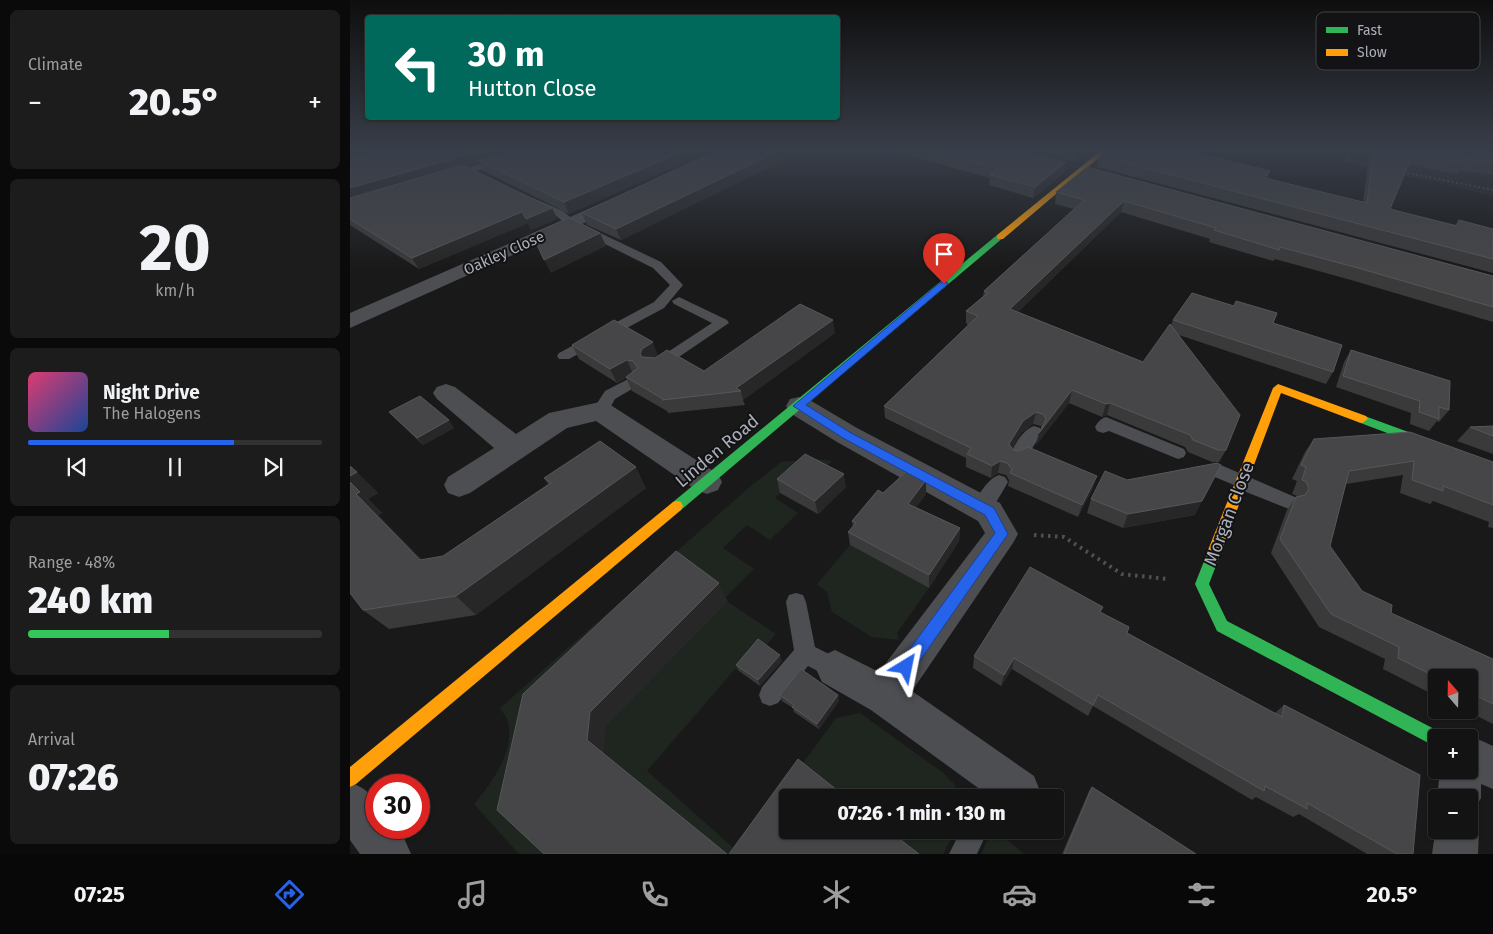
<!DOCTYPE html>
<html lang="en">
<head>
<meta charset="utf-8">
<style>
  :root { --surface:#131313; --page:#1c1c1c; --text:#f1f3f6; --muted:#9d9ea0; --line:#323233; --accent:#2563eb }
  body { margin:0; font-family:"Fira Sans",sans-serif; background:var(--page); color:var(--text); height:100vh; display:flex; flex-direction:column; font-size:19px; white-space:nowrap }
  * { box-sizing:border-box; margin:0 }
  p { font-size:16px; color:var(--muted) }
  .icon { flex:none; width:28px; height:28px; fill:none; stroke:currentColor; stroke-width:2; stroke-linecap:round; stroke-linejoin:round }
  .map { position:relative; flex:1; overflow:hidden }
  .sheet { display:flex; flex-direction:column; gap:10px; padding:10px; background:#0a0a0a; width:350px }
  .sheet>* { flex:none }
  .hud { position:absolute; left:15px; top:15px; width:475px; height:105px; border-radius:5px; box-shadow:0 1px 4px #0004,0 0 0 1px var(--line); background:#00695c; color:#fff; overflow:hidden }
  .needle { width:32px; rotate:340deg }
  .tools { position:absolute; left:1078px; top:669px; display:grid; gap:10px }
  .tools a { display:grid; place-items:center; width:50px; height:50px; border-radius:5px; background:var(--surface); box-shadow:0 1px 4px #0004,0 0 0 1px var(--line); font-size:25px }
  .speed { position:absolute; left:15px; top:774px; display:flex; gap:10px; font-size:25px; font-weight:700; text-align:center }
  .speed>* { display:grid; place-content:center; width:65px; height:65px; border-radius:50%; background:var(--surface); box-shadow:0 1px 4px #0004,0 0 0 1px var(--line); line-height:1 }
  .speed .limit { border:8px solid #d22; background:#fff; color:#111 }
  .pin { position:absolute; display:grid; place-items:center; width:42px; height:42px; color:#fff; margin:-51px -21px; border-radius:50% 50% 50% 0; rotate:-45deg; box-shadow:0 0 5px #0007 }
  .pin .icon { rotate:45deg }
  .me { position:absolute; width:55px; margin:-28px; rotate:35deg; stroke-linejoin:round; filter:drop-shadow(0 0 4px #0008) }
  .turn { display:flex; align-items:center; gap:18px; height:105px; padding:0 20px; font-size:22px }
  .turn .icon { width:65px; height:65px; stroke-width:2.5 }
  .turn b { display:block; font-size:35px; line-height:42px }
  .big { font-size:38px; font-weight:800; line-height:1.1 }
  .sheet .tile { flex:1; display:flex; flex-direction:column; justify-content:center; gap:8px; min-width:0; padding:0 18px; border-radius:8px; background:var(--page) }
  .sheet .dial { align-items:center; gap:0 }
  .dial b { font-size:65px; line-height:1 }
  .song { display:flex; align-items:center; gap:15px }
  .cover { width:60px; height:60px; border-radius:8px; background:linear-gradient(135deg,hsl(340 70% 55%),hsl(220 70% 35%)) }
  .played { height:5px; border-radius:2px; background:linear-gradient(90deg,var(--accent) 70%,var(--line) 70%) }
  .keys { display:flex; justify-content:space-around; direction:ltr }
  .heat { display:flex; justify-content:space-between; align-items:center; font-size:28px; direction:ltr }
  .charge { height:8px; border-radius:4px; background:linear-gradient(90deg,#34c759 48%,var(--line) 0) }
  .trip { position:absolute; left:429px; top:789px; width:285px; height:50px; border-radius:5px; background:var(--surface); box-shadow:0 1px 4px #0004,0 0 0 1px var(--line); font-weight:800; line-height:50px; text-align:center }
  .tab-bar { display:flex; height:80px; justify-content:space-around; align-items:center; background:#080808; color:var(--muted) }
  .tab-bar .icon { width:35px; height:35px }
  .tab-bar .selected { color:var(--accent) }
  .tab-bar b { font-size:22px; color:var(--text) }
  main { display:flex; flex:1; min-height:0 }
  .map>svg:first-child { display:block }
  .built { fill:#232325 }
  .green { fill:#1f2620 }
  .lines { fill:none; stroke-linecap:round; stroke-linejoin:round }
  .path-far1 { stroke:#4f5053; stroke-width:2; stroke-dasharray:2 2.5; stroke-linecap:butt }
  .path { stroke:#4f5053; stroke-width:4; stroke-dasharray:2.5 4.5; stroke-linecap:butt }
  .lane { fill:#4d4e52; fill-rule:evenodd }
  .street { fill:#4d4e52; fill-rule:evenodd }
  .fast { fill:#30b455; fill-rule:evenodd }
  .slow { fill:#ff9f0a; fill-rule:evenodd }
  .wall { fill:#3a3a3b }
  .shaded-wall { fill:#272727 }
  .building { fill:#464648; stroke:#56575a }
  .route { fill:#2563eb; stroke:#184099 }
  .labels { text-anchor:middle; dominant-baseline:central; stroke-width:4; stroke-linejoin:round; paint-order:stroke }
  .far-street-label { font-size:15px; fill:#abafb9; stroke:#131315 }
  .street-label { font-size:18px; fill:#abafb9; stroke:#131315 }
  .key { fill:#131315; stroke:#414246; stroke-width:1 }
  .key-label { font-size:14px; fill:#abafb9 }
</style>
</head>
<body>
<main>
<section class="sheet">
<div class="tile"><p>Climate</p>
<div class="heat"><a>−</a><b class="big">20.5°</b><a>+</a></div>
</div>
<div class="tile dial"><b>20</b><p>km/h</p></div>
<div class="tile">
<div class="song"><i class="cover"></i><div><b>Night Drive</b><p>The Halogens</p></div></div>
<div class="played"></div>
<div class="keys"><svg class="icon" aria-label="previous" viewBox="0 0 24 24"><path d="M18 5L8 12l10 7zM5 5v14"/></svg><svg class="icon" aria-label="pause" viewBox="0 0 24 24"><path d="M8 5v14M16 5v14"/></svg><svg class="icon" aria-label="next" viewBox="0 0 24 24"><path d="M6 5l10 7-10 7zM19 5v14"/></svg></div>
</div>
<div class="tile"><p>Range · 48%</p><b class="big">240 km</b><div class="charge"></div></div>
<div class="tile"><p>Arrival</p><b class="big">07:26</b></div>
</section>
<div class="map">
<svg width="1143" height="854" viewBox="0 0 1143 854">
  <rect width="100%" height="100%" fill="#191919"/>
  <!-- built -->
  <polygon class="built" points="981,149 1143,149 1143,196 979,158"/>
  <!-- green -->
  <g class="green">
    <path d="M464,459L482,461L475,467L464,462L425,498L448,513L420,540L397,525L373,548L404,569L374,599L192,710L204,854H169L124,804C142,783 165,751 158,721C157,717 152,712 150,708L396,490L431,462Z"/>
    <polygon points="500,545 579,588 547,633 549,640 522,637 482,612 477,592 467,584"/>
    <polygon points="378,602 426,634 414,648 389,671 385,669 297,771 388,852 486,718 510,713 592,772 605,785 609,797 484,797 454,774 397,854 337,854 254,755 256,727"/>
    <polygon points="525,830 606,830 593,854 556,854"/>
    <polygon points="642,830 645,830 674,854 631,854"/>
  </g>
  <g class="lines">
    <!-- path-far1 -->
    <g class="path-far1">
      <polyline points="998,149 998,160 1022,165"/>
      <polyline points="1053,172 1143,190"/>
    </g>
    <!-- path -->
    <polyline class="path" points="684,535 714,537 772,574 817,579"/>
    <!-- lane -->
    <g class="lane">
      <polygon points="182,149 196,149 104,178 96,178 95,176 96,174"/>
      <polygon points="183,198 213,211 225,221 311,262 333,285 314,308 219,359 209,359 207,356 209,353 304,302 320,285 303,268 217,225 205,215 179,203 178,201 179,199"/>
      <polygon points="329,297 377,320 379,323 311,369 301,369 299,366 301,363 362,323 324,304 322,301"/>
      <polygon points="284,376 289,377 292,381 289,385 265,399 256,415 250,417 244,415 242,411 255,391"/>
      <path d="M756,417L834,449L836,453L834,457L828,459L759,431L753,433L747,431L745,427C748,422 750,419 756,417Z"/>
      <path d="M684,426L690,428L692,432L690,436C682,447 676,465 661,461L659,456C664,446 673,429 684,426Z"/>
      <polygon points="866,463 945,497 948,502 945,507 939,509 886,488 884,485 860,475 857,470 860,465"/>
      <path d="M649,475L655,477L658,482C654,489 643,509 637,514C633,516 629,515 625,513L622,508C627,497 637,479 649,475Z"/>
      <polygon points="446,593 453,595 456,602 465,647 493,661 496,669 493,677 485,680 458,666 428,703 420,706 412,703 409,695 412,687 444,650 436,602 439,595"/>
      <polygon points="611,830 638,830 627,854 599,854"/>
    </g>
    <!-- street -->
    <g class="street">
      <polygon points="268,196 274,197 277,201 274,205 0,328 0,313"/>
      <polygon points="96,384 105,387 166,434 199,413 250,402 259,404 368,474 372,482 368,490 357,494 346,490 246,421 217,428 120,493 109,497 98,493 94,485 98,477 144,448 87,399 83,393 87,387"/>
      <polygon points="449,397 458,399 507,428 650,503 668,534 663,543 562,691 684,776 690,791 688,798 642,798 521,710 472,682 466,669 472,656 485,650 529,672 635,533 628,521 487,442 440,413 436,406 440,399"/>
      <polygon points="1119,735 1143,746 1143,789 1131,784 1131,798 1122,814 1129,830 1128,854 1082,854 1086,826 1086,830 1119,830 1119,798 1087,798 1090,770 1119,770 1119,738 1114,738"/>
      <path d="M0,782C27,794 26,800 26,828H46L54,838L61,854H10L0,840Z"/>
    </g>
    <!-- fast -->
    <g class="fast">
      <polygon points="647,235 654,237 331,510 327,511 323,510 321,506 323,502"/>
      <polygon points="1012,415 1143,463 1143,473 1008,422 1006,419"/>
      <polygon points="865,544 870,546 872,550 859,584 877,621 1092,733 1094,738 1086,738 1086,747 867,631 845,584 860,546"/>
    </g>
    <!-- slow -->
    <g class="slow">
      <polygon points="753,149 759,149 653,239 647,239 647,235"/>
      <polygon points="928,384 1016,416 1018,419 1012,423 1008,422 931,393 872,550 870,554 865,556 860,554 858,550 923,388"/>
      <polygon points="327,501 331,502 333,506 331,510 6,784 0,787 0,767 323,502"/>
    </g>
  </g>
  <!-- wall -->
  <g class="wall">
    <polygon points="0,149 456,149 271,240 237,225 232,213 365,152 361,150 219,214 134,171 130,163 116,167 202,208 207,219 181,230 178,223 69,269 0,225"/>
    <polygon points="536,149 666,149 716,162 714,173 683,198 639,185 640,178"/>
    <polygon points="675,149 744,149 727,162"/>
    <polygon points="758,149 842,149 839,151 920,171 917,178 1013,202 1020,149 1143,149 1143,175 1109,170 1107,174 1059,165 1040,209 1105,225 1109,220 1143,229 1143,273 747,167 749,156"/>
    <polygon points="737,167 1143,276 1143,322 1001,280 925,259 923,261 859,242 860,239 771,212 668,312 793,362 821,325 823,320 923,323 983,372 976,384 829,335 876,450 869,462 862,462 838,452 835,447 757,415 752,417 719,403 686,445 689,433 691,428 691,426 683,424 671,433 662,449 663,450 743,488 728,517 658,486 659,480 656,475 648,473 641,478 616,467 616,458 535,418 534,406 618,325 616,323 616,311 633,296 634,291 724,209 705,204 706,192"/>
    <polygon points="485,333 393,400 395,405 318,413 317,411 282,391 276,378 267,383 229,359 222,345 308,356 354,371"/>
    <polygon points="1001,350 1099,410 1089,422 1087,421 1079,431 1060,424 1061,413 986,387 994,362"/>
    <polygon points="39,412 104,428 73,445 46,419"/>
    <polygon points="1143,426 1143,454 1107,441 1120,427"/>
    <polygon points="964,439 1143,462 1143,528 1138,527 1139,522 1083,501 1080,504 1050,493 1053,475 996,484 980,546 1012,591 1041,613 1143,659 1143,724 1115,710 1119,710 1119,678 1086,678 1086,696 1033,669 1035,659 969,627 921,553 937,510 947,496 942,494 947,481 942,479 955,452"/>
    <polygon points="0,466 28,493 18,499 32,513 28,515 72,560 93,556 198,484 194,478 296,488 126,615 39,629 13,610"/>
    <polygon points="427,479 496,487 468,514 430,493"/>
    <polygon points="576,494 566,507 610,528 609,541 579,588 500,545 498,532 503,527 502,521"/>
    <polygon points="741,499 845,515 773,528 737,513"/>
    <polygon points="753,607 750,612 777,633 891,695 925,713 934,705 1063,854 1017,854 949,814 943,817 906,797 902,800 743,706 738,716 662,669 651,686 623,668 624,656"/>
    <polygon points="432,661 410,686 389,671 386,665"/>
    <polygon points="430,695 488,695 489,701 469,729 444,712 443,708 432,701"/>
    <polygon points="742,787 846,854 712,854 739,791"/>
  </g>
  <!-- shaded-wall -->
  <g class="shaded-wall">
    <polygon points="0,149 47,149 0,161"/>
    <polygon points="137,149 177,149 129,161 130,163 0,201 0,188"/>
    <polygon points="339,149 361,149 361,150 219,214 214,202"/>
    <polygon points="433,149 456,149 271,240 266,229"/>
    <polygon points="732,149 744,149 727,162 728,151"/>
    <polygon points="835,149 842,149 831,160 834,150"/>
    <polygon points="716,162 714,173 683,198 685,187"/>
    <polygon points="774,201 771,212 659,321 660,309"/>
    <polygon points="202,208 207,219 181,230 178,223 69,269 62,258 172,212"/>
    <polygon points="250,233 256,246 201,273 194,260"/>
    <polygon points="483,320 485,333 393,400 391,391 386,388"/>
    <polygon points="303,342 308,356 295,368 290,354 292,349"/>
    <polygon points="277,360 283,374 267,383 260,369"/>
    <polygon points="722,390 719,403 686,445 689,433"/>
    <polygon points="760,403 757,415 752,417 756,404"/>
    <polygon points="686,412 683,424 671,433 657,457 659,444 673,421"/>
    <polygon points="99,420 104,428 73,445 67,438"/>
    <polygon points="650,461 648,473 641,478 642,466"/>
    <polygon points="286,467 296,488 126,615 106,596"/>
    <polygon points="7,472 28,493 18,499 32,513 28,515 91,580 70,560 6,494 0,482 0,476"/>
    <polygon points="494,474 496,487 468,514 465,501"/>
    <polygon points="747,476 743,488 728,517 732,505"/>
    <polygon points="576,480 576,494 559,517 558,504"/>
    <polygon points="852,501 845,515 773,528 778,514"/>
    <polygon points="610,528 609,541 579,588 579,575"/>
    <polygon points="369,583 378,602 256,727 254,755 237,740 240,712"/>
    <polygon points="430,655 432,661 410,686 408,680"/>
    <polygon points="664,658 662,669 651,686 654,675"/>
    <polygon points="488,695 489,701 469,729 467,724"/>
  </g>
  <!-- building -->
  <g class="building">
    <polygon points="37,149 137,149 0,188 0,158"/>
    <polygon points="167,149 339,149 214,202 129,161"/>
    <polygon points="368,149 433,149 266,229 232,213 366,151"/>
    <polygon points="574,149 666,149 716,162 685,187 640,175 648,169"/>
    <polygon points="717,149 732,149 728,151"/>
    <polygon points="758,149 835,149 834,150 920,171 915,178 1017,203 1024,149 1143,149 1143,163 1113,159 1113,163 1063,154 1040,209 1107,226 1109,220 1143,229 1143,259 749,156"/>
    <polygon points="113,165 202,208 176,219 172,212 62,258 0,219 0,198"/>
    <polygon points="737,167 1143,276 1143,307 1008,268 930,247 929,250 864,230 866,228 774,201 660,309 793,362 820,324 890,415 876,450 868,450 843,440 840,435 760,403 756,404 722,390 689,433 696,419 693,414 686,412 673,421 659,444 663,450 669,451 678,447 747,476 732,505 660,473 662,469 657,463 650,461 642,466 617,454 621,448 534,406 628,316 616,311 638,293 634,291 734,200 706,192"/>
    <polygon points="219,218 250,233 194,260 182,234"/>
    <polygon points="842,293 884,306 886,301 927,313 923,323 992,345 983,372 823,320"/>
    <polygon points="450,304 483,320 386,388 391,391 312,400 313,399 276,377 288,368 283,361 277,360 260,369 222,345 264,320 303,342 292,349 290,354 292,357 305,358 317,350 354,371"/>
    <polygon points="1001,350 1100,381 1099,410 1089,407 1089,419 1069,412 1070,401 993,376"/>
    <polygon points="70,396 99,420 67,438 39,412"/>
    <polygon points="1143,426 1143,436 1120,427"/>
    <polygon points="1060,432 1143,462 1143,505 1093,486 1093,491 1062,480 1064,461 999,471 980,546 1012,591 1042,605 1041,613 1143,659 1143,704 1119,692 1119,678 1088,678 1048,658 1049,647 981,614 930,539 946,497 955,495 959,489 956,482 952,480 956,467 951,465 964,439"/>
    <polygon points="250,441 286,467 106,596 13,610 0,593 0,482 10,492 6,494 70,560 93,556 201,483 194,478"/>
    <polygon points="455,454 494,474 465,501 427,479"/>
    <polygon points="867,463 871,465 852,501 778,514 741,499 755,471 777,480"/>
    <polygon points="0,466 7,472 0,476"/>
    <polygon points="558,470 576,480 558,504 610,528 579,575 498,532 506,523 502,521 528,490 533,493"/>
    <polygon points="326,551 369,583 240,712 237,740 377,854 194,854 147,810 173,694"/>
    <polygon points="680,567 753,607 750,612 779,627 777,633 891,695 932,717 934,705 1070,775 1063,854 1047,854 957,803 957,809 915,786 914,791 748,695 743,705 664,658 654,675 624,656"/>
    <polygon points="408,639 430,655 408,680 386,665"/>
    <polygon points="451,669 488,695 467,724 442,707 444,705 430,695"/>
    <polygon points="448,759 497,798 438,798 438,830 538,830 569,854 379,854"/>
    <polygon points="742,787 846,854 714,854"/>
  </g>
  <!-- sky -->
  <linearGradient id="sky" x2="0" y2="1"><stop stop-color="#0e0e0e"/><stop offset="0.56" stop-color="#383e49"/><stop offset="1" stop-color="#383e49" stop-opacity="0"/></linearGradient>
  <rect width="1143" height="268" fill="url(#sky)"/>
  <!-- route -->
  <polygon class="route" points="591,282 597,282 598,284 456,405 501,433 644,508 658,534 562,672 556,674 551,672 549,667 551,661 645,533 635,515 493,438 443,406"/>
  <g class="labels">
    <!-- far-street labels -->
    <g class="far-street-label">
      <text transform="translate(154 253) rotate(-24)">Oakley Close</text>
    </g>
    <!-- street labels -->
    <g class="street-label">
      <text transform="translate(367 451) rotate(-40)">Linden Road</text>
      <text transform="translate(879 514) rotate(-69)">Morgan Close</text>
    </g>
  </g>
  <!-- legend -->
  <rect x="966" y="12" width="164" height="58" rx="8" class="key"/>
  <rect x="976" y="27" width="22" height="6" fill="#30b455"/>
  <rect x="976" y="49" width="22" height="7" fill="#ff9f0a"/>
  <g class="key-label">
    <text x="1007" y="35">Fast</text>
    <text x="1007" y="57">Slow</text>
  </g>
</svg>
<div class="tools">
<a><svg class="needle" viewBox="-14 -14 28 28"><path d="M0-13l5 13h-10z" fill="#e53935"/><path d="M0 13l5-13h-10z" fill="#9d9ea0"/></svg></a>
<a>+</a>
<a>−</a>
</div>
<div class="speed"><div class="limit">30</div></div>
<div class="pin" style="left:594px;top:284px;background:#d93025"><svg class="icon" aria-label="arrive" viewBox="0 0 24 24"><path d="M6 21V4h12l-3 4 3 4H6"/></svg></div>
<svg class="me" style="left:556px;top:667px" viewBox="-20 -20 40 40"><path d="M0-17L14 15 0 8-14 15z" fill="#2563eb" stroke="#fff" stroke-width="4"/></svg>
<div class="trip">07:26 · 1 min · 130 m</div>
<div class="hud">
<div class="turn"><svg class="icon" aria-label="left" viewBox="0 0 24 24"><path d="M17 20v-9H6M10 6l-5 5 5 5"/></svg><div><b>30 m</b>Hutton Close</div></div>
</div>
</div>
</main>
<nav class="tab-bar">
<b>07:25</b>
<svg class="icon selected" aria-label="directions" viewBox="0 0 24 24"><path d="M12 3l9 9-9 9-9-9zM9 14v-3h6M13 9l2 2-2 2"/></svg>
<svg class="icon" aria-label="music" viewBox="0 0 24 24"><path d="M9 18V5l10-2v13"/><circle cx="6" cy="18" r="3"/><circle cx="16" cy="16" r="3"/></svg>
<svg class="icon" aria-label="phone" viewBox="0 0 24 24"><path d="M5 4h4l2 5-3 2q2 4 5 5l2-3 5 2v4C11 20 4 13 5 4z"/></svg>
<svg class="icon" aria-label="climate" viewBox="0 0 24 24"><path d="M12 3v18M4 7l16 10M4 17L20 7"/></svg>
<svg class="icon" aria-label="car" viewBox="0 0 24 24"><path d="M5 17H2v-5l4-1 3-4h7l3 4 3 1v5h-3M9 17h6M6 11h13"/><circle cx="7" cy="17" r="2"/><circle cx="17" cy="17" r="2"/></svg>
<svg class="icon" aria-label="filters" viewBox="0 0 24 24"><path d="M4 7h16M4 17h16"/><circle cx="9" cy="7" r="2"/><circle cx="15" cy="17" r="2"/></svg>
<b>20.5°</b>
</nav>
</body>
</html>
